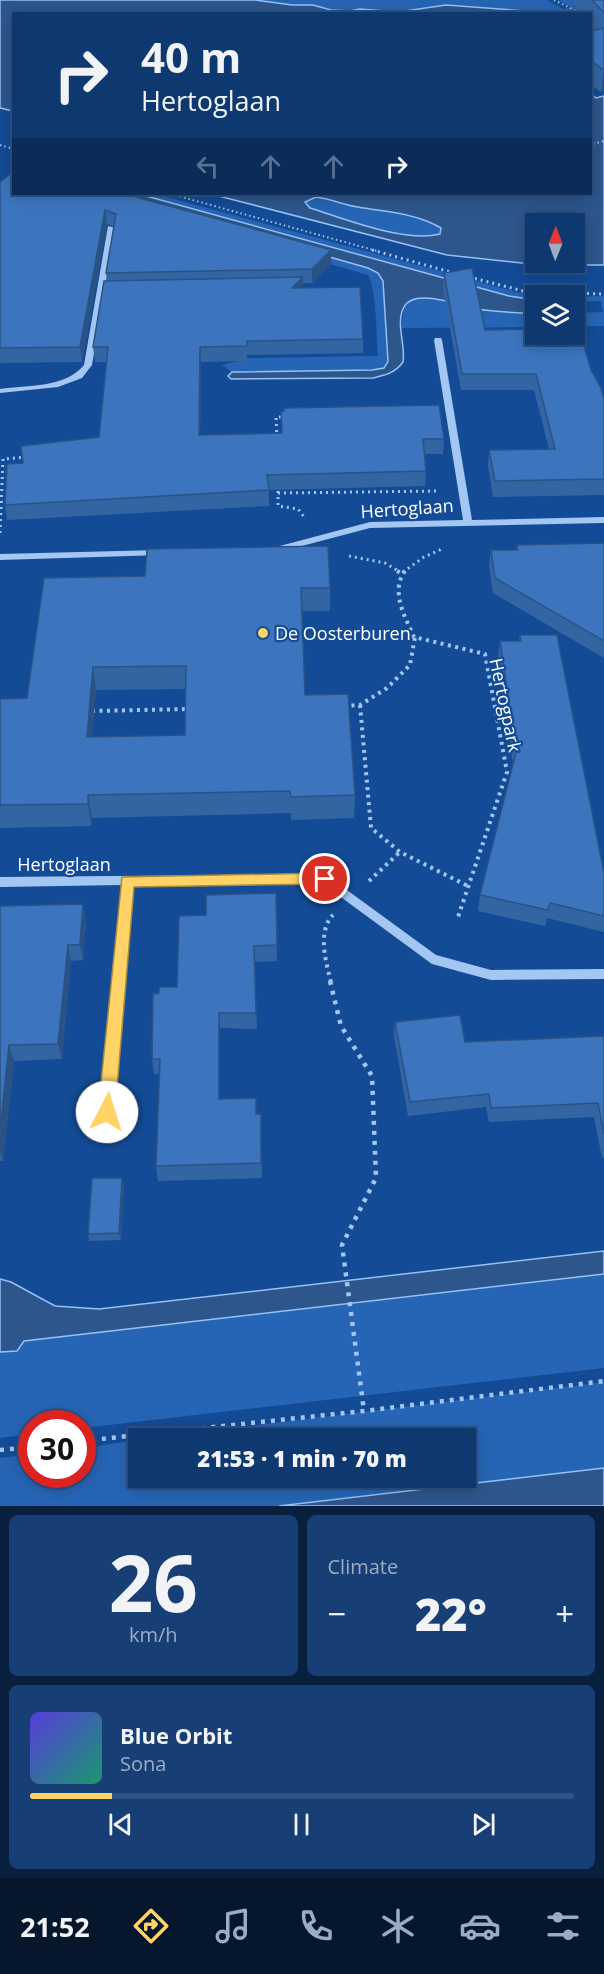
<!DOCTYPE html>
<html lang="en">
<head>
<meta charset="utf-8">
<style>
  :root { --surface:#0e3870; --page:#173f75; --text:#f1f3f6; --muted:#9bacc3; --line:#2e5283; --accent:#ffd365 }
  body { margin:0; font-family:"Open Sans",sans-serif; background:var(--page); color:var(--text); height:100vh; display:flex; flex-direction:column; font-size:22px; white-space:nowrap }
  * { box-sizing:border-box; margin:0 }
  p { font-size:20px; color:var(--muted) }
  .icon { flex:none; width:33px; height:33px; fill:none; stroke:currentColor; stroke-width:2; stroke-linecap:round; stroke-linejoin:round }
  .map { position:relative; height:1506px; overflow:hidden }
  .panel { display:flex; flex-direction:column; gap:9px; padding:9px; background:#081f3e; flex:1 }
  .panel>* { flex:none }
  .banner { position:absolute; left:12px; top:12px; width:580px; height:183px; border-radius:0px; box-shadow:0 3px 15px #0003,0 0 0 2px var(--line); background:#0e3870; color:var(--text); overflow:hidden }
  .needle { width:39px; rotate:1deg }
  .buttons { position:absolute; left:525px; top:213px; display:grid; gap:12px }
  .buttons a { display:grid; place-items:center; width:60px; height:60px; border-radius:0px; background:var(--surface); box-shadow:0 3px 15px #0003,0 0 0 2px var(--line); font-size:30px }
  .speed { position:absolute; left:18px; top:1410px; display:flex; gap:12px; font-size:30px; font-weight:700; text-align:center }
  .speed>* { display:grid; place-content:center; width:78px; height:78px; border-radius:50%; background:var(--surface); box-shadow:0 3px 15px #0003,0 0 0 2px var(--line); line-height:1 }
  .speed .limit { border:9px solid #d22; background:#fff; color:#111 }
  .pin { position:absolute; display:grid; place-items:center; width:51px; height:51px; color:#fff; margin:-26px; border:3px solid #fff; border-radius:50%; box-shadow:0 2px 6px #0007 }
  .me { position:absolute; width:66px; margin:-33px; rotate:5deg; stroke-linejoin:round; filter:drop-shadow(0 0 4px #0008) }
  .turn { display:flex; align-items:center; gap:21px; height:126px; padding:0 30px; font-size:27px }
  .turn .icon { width:78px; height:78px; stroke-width:2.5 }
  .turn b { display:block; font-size:42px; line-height:51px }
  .lanes { display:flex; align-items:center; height:57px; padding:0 30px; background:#0003; justify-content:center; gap:30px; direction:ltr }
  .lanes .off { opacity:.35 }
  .big { font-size:45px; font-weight:800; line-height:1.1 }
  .panel .card { flex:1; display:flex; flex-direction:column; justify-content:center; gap:9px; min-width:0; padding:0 21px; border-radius:9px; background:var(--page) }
  .panel .dial { align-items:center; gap:0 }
  .dial b { font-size:78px; line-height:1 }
  .song { display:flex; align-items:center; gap:18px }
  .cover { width:72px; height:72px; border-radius:9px; background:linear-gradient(135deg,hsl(250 70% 55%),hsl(160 70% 35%)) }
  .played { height:6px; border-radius:3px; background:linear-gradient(90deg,var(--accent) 15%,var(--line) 15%) }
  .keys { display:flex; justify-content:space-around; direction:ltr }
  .heat { display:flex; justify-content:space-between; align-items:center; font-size:33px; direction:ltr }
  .panel .tiles { flex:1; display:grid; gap:9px; grid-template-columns:1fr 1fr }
  .card:last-child { grid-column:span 2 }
  .trip { position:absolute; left:128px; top:1428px; width:348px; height:60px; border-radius:0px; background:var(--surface); box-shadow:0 3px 15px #0003,0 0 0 2px var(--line); font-weight:800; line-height:60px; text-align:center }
  .menu { display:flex; height:96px; justify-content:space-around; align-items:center; background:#06162d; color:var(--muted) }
  .menu .icon { width:42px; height:42px }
  .menu .active { color:var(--accent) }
  .menu b { font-size:27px; color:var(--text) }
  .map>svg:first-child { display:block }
  .green { fill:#2665b5 }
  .water { fill:#2d568d; stroke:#95c1f5; stroke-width:1.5; fill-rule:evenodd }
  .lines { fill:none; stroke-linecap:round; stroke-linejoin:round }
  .path-far3 { stroke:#a3c7f2; stroke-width:2; stroke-dasharray:1.5 3; stroke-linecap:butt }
  .path-far2 { stroke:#a3c7f2; stroke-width:3; stroke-dasharray:2 4; stroke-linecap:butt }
  .path-far1 { stroke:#a3c7f2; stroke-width:4; stroke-dasharray:3 4.5; stroke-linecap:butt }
  .path { stroke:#a3c7f2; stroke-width:4.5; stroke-dasharray:4 6; stroke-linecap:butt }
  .minor { fill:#a3c7f2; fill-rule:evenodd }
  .wall { fill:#3465a3; fill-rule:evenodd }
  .shaded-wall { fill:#2a5285 }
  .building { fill:#3c75be; stroke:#2a5285; stroke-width:1.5; fill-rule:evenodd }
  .route { fill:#ffd365; stroke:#a68942; stroke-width:1.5 }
  .poi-dot { fill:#ffd365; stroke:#134b96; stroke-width:2 }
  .labels { text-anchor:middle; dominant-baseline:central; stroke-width:4.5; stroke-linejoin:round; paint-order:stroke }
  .street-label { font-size:18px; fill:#fff; stroke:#134b96 }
  .poi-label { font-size:18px; fill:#fff; stroke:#134b96; text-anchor:start }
</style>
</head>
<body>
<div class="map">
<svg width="604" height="1506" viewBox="0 0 604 1506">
  <rect width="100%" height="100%" fill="#134b96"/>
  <!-- green -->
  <g class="green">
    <polygon points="255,0 547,0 563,9 571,7 558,0 571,0 577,6 604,4 591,52 591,14 491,10 466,6 398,12 360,9 350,11 331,10 313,5 292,5"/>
    <path d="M88,194H109L368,268L378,273L383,281C384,300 394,353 384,368L372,370L232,372L222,365L249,358L378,356C376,336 377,290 368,275Z"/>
    <polygon points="139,194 156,194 535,297 535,300 509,296"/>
    <path d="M316,197L383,210L432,223L441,228L440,235C400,242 348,220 310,208L305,202Z"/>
    <polygon points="604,296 604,326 575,326 575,313 603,312 601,301 575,302 574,297"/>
    <polygon points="424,298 535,313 535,327 401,328 405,304 413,299"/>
    <polygon points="604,1274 604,1368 83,1428 82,1424 32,1424 31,1434 0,1438 0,1352 16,1351 24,1341"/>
    <polygon points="604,1382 604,1468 279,1506 0,1506 0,1458 31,1454 32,1474 82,1474 83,1448 138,1440 138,1478 465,1478 465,1438 153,1438"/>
  </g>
  <!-- water -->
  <g class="water">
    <polygon points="0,0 255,0 292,5 313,5 331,10 350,11 360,9 398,12 446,5 552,13 14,14 13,111 0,108"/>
    <path d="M591,94L596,98L604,96V265H540L447,255L211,194H591ZM316,197C331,199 344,205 358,207C385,212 416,213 441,228L440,234C405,243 345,219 310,208L305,202ZM536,224H574V262H536Z"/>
    <path d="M109,194H139L509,296L535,300V313C518,313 501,312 484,310C466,308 415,286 404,307C395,323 406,345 403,362C395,373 386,375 373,378L231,379L228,376L232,372L372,370L384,368L388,361L383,281L378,273L368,268Z"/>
    <polygon points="604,1251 604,1274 24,1341 17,1351 0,1352 0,1279 11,1282 55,1306 99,1309"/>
    <polygon points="604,1468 604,1506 279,1506"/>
  </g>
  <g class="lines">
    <!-- path-far3 -->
    <g class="path-far3">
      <polyline points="554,0 582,14"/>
      <polyline points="593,144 604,141"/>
      <polyline points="0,145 14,149"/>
      <polyline points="171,194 377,251"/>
    </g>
    <!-- path-far2 -->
    <g class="path-far2">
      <polyline points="372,250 454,273"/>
      <polyline points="469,277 527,292 604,294"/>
      <polyline points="277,438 276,417 284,417"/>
      <polyline points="278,485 278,506 298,509 305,518"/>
      <polyline points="278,493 439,491"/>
      <polyline points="0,533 3,459 27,457"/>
      <polyline points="349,556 385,563 400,572"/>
      <polyline points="403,572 424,557 442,549"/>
    </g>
    <!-- path-far1 -->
    <g class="path-far1">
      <polyline points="397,571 401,573"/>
      <path d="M405,571C390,591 405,617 414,637L485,654L507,772L458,917"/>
      <polyline points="360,705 371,828 400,852 468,886"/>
      <polyline points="344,706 360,705 387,688 410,665 415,637"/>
      <polyline points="92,711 189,709"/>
      <polyline points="369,881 400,852"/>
      <path d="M331,982C326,963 317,931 333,915"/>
    </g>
    <!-- path -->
    <g class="path">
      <polyline points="330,981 341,1026 372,1076 376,1178 342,1245 364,1411"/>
      <polyline points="82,1441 364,1411 604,1381"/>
      <polyline points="0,1450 32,1447"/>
    </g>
    <!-- minor -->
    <g class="minor">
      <path d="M108,226L115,228L92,365L82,378L58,387L0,393V389C28,385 65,388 84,365Z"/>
      <polygon points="435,338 441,338 442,340 472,520 604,517 604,523 370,528 279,552 276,551 274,549 276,547 370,522 463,520 434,340"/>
      <polygon points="159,550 164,553 162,555 0,560 0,554"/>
      <polygon points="325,874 436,955 491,970 604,969 604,979 491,980 432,964 323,884 132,885 113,1112 112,1116 107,1118 102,1116 101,1112 121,885 0,887 0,877"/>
    </g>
  </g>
  <!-- wall -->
  <g class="wall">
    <polygon points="571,0 604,0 604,91 601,92 591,85 591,31 597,30 591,23 591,14 583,14"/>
    <polygon points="0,182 14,194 56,194 54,195 331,264 312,283 303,283 303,288 363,339 363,353 247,355 247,361 201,362 200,435 281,433 281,411 444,439 443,454 425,454 426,471 425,486 269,490 269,506 7,520 5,505 23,463 99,437 107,362 95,362 93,347 107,281 106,273 114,227 107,224 82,362 0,363"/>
    <polygon points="444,273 485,330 591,370 604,399 604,495 493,497 488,466 489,450 549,449 534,390 461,390 443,289"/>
    <polygon points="604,543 604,658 493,593 489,565 491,550 516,550 517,545"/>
    <path d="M145,576L330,588V611H302L305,695L355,795L354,818L291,820V813L92,818L91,826L0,828V699L27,698ZM186,689L185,735L92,737L96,690Z"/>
    <polygon points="520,635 604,873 604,932 547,918 545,926 478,911 480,895 513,764 498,657 500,641 519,641"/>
    <polygon points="276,893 277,961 255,962 257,1029 220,1028 220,1099 256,1114 261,1129 262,1178 158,1181 156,1166 159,1074 154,1074 152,1059 159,993 177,987 206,915"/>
    <polygon points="83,904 86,920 83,960 71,961 62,1059 14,1061 3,1161 0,1161 0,906"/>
    <polygon points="395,1022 465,1042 604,1036 604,1158 602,1158 594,1117 489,1122 486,1107 408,1116 394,1036"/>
    <polygon points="122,1178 124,1186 121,1240 89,1241 88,1234"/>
  </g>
  <!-- shaded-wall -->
  <g class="shaded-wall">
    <polygon points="604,70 604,91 601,92"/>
    <polygon points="105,210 107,224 82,362 80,347"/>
    <polygon points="331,250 331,264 312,283 312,269"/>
    <polygon points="303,277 303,292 292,288"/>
    <polygon points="200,347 201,362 200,450 199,435"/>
    <polygon points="93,667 96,690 90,760 87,737"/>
    <polygon points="88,795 92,818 91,826 88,804"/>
    <polygon points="83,904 86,920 83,960 80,945"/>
    <polygon points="68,945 71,961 62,1059 58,1044"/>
    <polygon points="219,1013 220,1028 220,1114 219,1099"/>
    <polygon points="9,1045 14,1061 3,1161 0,1152 0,1131"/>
    <polygon points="122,1178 124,1186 121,1240 119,1233"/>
  </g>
  <!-- building -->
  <g class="building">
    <polygon points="592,0 604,0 604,13"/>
    <polygon points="604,28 604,70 591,61 591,31"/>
    <polygon points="14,171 14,194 129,195 331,250 312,269 106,273 116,214 105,210 80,347 0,348 0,182"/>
    <polygon points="472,268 485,330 536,329 536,334 574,334 574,329 579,328 591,370 601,388 604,399 604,479 495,481 489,450 555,449 536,374 462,374 444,273"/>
    <polygon points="303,277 292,288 360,287 363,339 247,341 247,346 200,347 199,435 282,433 281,411 284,411 284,408 439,405 444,439 423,439 426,471 267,475 269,490 5,505 7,464 23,463 21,446 99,437 108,347 93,347 104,281"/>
    <polygon points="604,543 604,641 495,578 491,550 518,550 517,545"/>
    <path d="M328,546L330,588H301L305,695L348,694L355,795L291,797L290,791L88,795V804L0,805V699L27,698L44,578L145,576L147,549ZM186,666L185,735L87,737L93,667Z"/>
    <polygon points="520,635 557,635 604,873 604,916 550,903 548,910 480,895 516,752 500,641 521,641"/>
    <polygon points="276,893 277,945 254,946 256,1013 219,1013 219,1099 256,1098 256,1114 261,1114 261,1163 156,1166 160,1059 152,1059 153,994 159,993 159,987 177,987 179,916 206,915 206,895"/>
    <polygon points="83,904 80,945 68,945 58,1044 9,1045 0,1131 0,906"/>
    <polygon points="460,1015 465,1042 604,1036 604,1134 598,1103 491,1108 489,1094 410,1102 395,1022"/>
    <polygon points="92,1178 122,1178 119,1233 88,1234"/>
  </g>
  <!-- route -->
  <polygon class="route" points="325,873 330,874 332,879 330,883 325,884 134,887 115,1112 113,1117 107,1119 101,1117 98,1112 122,877"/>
  <!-- markers -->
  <circle class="poi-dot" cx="263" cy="633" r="6"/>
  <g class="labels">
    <!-- street labels -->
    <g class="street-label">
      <text transform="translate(407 508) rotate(-4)">Hertoglaan</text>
      <text transform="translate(506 705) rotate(78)">Hertogpark</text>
      <text x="64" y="864">Hertoglaan</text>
    </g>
    <!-- poi labels -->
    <g class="poi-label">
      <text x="275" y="633">De Oosterburen</text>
    </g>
  </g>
</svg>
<div class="buttons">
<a><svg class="needle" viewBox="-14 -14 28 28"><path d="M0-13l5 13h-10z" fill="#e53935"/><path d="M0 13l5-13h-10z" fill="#9bacc3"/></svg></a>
<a><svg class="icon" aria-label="layers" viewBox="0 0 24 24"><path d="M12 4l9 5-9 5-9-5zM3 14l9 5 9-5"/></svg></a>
</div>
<div class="speed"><div class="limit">30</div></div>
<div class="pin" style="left:325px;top:879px;background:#d93025"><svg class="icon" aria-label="arrive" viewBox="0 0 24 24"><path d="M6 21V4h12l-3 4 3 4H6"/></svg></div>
<svg class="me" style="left:107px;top:1112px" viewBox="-20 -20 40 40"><circle r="19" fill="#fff"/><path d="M0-13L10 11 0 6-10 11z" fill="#ffd365"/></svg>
<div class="trip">21:53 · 1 min · 70 m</div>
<div class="banner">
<div class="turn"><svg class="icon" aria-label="right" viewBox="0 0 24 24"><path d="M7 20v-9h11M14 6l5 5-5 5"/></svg><div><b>40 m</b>Hertoglaan</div></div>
<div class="lanes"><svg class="icon off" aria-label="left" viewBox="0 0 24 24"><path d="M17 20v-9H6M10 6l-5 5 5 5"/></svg><svg class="icon off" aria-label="ahead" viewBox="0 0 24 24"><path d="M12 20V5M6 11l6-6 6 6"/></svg><svg class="icon off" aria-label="ahead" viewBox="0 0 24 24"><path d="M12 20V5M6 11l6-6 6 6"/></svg><svg class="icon" aria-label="right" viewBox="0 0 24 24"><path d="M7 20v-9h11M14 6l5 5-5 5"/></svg></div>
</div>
</div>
<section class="panel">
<div class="tiles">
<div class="card dial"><b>26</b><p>km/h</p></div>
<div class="card"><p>Climate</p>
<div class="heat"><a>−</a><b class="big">22°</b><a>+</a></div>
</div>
<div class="card">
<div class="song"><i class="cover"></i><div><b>Blue Orbit</b><p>Sona</p></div></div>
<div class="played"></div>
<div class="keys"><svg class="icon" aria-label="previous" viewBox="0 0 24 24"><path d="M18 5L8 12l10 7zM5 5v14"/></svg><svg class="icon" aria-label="pause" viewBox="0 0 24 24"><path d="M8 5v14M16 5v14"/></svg><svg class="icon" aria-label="next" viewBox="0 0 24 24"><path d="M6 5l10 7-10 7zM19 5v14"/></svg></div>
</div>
</div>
</section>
<nav class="menu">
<b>21:52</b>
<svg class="icon active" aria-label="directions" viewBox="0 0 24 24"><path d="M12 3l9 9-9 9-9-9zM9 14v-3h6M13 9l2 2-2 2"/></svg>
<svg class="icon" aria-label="music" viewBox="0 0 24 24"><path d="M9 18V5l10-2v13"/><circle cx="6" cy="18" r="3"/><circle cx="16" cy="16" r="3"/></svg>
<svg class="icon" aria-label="phone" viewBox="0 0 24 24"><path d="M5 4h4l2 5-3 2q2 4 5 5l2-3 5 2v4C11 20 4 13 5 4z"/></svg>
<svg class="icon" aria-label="climate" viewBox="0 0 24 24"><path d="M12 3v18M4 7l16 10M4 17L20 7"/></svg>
<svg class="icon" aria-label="car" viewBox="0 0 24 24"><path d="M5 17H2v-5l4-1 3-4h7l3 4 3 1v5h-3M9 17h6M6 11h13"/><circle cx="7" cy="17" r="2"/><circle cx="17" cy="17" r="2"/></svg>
<svg class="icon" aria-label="filters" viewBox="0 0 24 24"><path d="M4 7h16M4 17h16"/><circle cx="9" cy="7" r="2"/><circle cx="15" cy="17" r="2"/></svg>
</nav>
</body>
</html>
